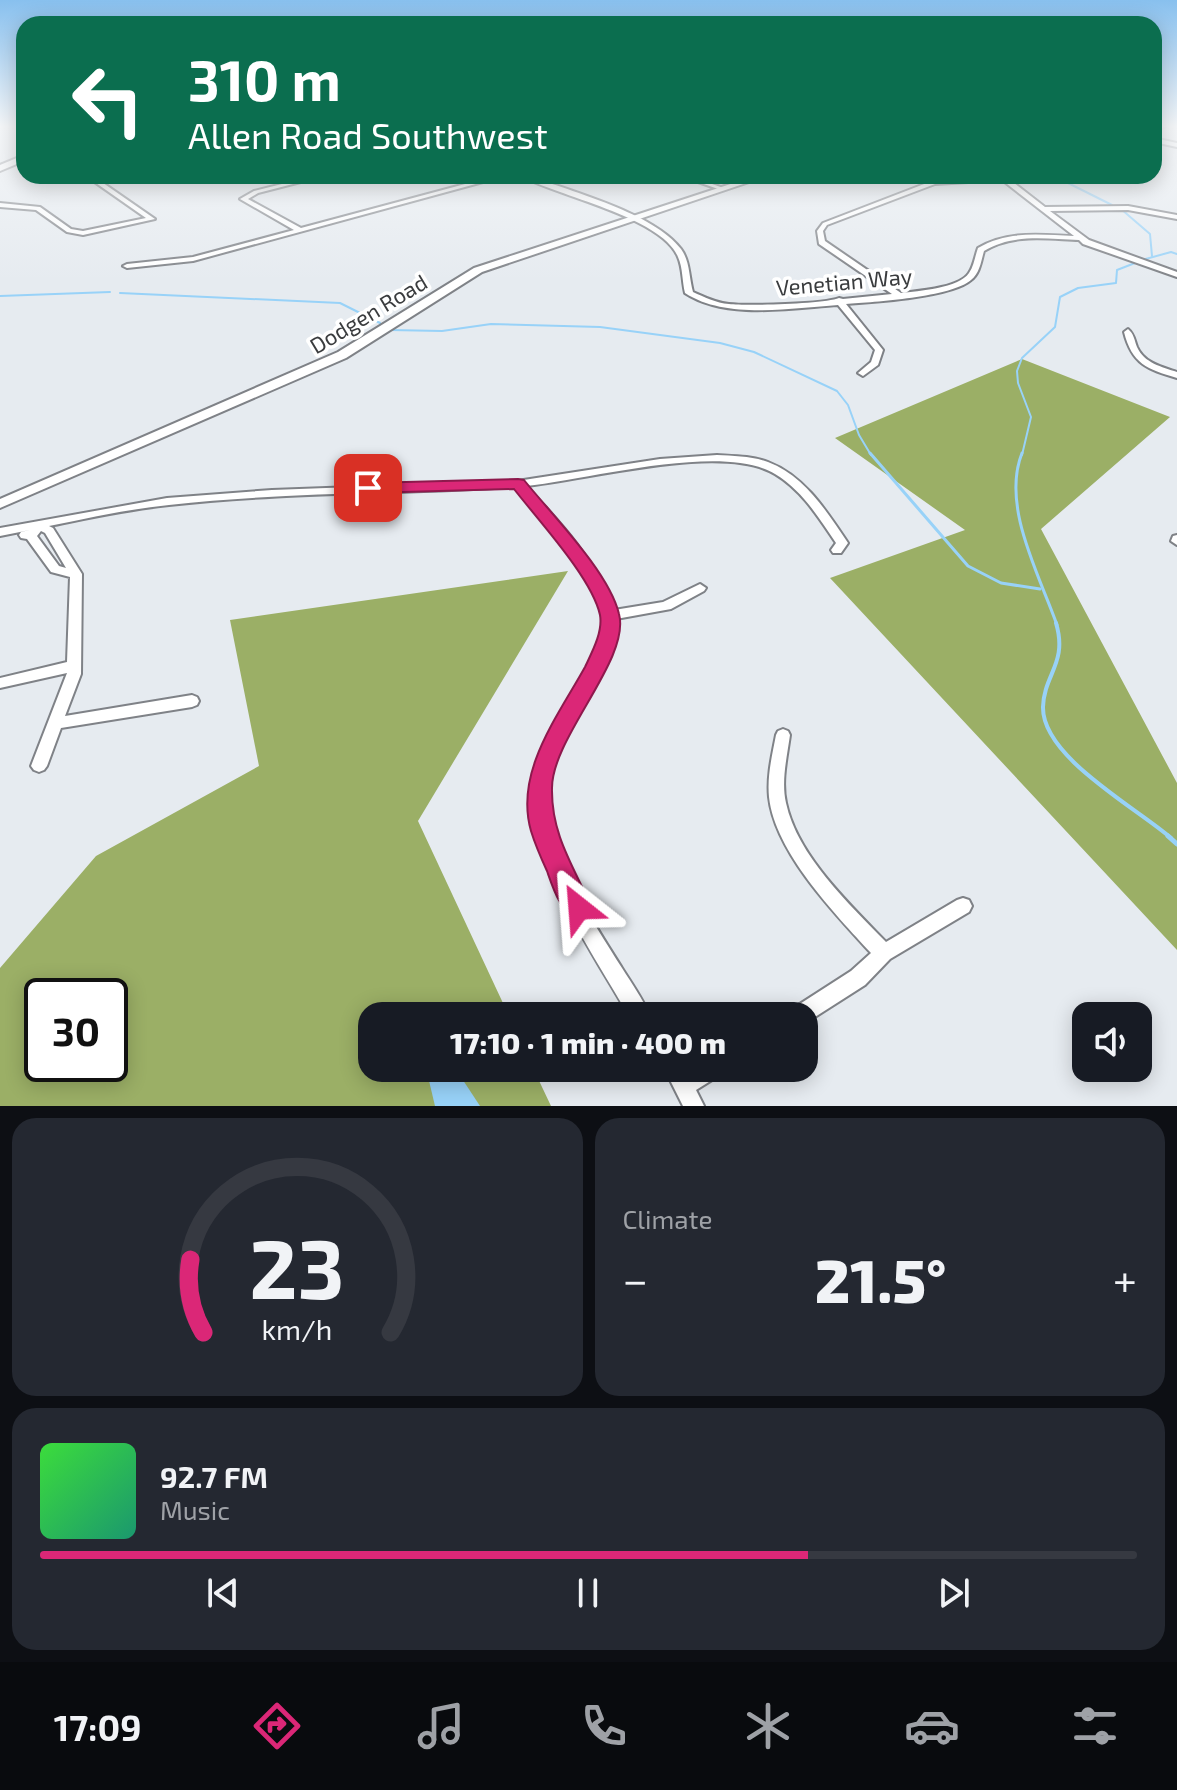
<!DOCTYPE html>
<html lang="en">
<head>
<meta charset="utf-8">
<style>
  :root { --surface:#171b24; --page:#242831; --text:#f1f3f6; --muted:#9ea1a6; --line:#363941; --accent:#db2777 }
  body { margin:0; font-family:"Exo 2",sans-serif; background:var(--page); color:var(--text); height:100vh; display:flex; flex-direction:column; font-size:30px; white-space:nowrap }
  * { box-sizing:border-box; margin:0 }
  p { font-size:26px; color:var(--muted) }
  .icon { flex:none; width:44px; height:44px; fill:none; stroke:currentColor; stroke-width:2; stroke-linecap:round; stroke-linejoin:round }
  .map { position:relative; height:1106px; overflow:hidden }
  .side { display:flex; flex-direction:column; gap:12px; padding:12px; background:#0d0f14; flex:1 }
  .side>* { flex:none }
  .top-card { position:absolute; left:16px; top:16px; width:1146px; height:168px; border-radius:24px; box-shadow:0 4px 20px #0003; background:#0b6e4f; color:#fff; overflow:hidden }
  .buttons { position:absolute; left:1072px; top:1002px; display:grid; gap:16px }
  .buttons a { display:grid; place-items:center; width:80px; height:80px; border-radius:16px; background:var(--surface); box-shadow:0 4px 20px #0003; font-size:40px }
  .speed { position:absolute; left:24px; top:978px; display:flex; gap:16px; font-size:40px; font-weight:700; text-align:center }
  .speed>* { display:grid; place-content:center; width:104px; height:104px; border-radius:50%; background:var(--surface); box-shadow:0 4px 20px #0003; line-height:1 }
  .speed .limit { border:4px solid #111; border-radius:12px; background:#fff; color:#111 }
  .pin { position:absolute; display:grid; place-items:center; width:68px; height:68px; color:#fff; margin:-34px; border-radius:16px; box-shadow:0 4px 12px #0006 }
  .me { position:absolute; width:88px; margin:-44px; rotate:332deg; stroke-linejoin:round; filter:drop-shadow(0 0 6px #0008) }
  .turn { display:flex; align-items:center; gap:28px; height:168px; padding:0 40px; font-size:36px }
  .turn .icon { width:104px; height:104px; stroke-width:2.5 }
  .turn b { display:block; font-size:56px; line-height:68px }
  .big { font-size:60px; font-weight:800; line-height:1.1 }
  .side .card { flex:1; display:flex; flex-direction:column; justify-content:center; gap:12px; min-width:0; padding:0 28px; border-radius:24px; background:var(--page) }
  .side .dial { align-items:center; gap:0 }
  .dial svg { height:208px; overflow:visible; fill:none; stroke:var(--line); stroke-width:7; stroke-linecap:round; text-anchor:middle }
  .dial text { fill:var(--text); stroke:none }
  .song { display:flex; align-items:center; gap:24px }
  .cover { width:96px; height:96px; border-radius:12px; background:linear-gradient(135deg,hsl(120 70% 55%),hsl(160 70% 35%)) }
  .played { height:8px; border-radius:4px; background:linear-gradient(90deg,var(--accent) 70%,var(--line) 70%) }
  .keys { display:flex; justify-content:space-around; direction:ltr }
  .heat { display:flex; justify-content:space-between; align-items:center; font-size:44px; direction:ltr }
  .side .tiles { flex:1; display:grid; gap:12px; grid-template-columns:1fr 1fr }
  .card:last-child { grid-column:span 2 }
  .trip { position:absolute; left:358px; top:1002px; width:460px; height:80px; border-radius:24px; background:var(--surface); box-shadow:0 4px 20px #0003; font-weight:800; line-height:80px; text-align:center }
  .menu { display:flex; height:128px; justify-content:space-around; align-items:center; background:#090b0e; color:var(--muted) }
  .menu .icon { width:56px; height:56px }
  .menu .current { color:var(--accent) }
  .menu b { font-size:36px; color:var(--text) }
  .map>svg:first-child { display:block }
  .forest { fill:#9baf66; fill-rule:evenodd }
  .water { fill:#98d2f8 }
  .lines { fill:none; stroke-linecap:round; stroke-linejoin:round }
  .stream-far3 { stroke:#98d2f8; stroke-width:2 }
  .stream-far2 { stroke:#98d2f8; stroke-width:3 }
  .stream-far1 { stroke:#98d2f8; stroke-width:4 }
  .stream { stroke:#98d2f8; stroke-width:5 }
  .minor-casing { stroke:#7f8287; stroke-width:4 }
  .tertiary-casing { stroke:#7f8287; stroke-width:4 }
  .secondary-casing { stroke:#7f8287; stroke-width:4 }
  .minor { fill:#fff; fill-rule:evenodd }
  .tertiary { fill:#fff; fill-rule:evenodd }
  .secondary { fill:#fff; fill-rule:evenodd }
  .route { fill:#db2777; stroke:#8e194d; stroke-width:2 }
  .labels { text-anchor:middle; dominant-baseline:central; stroke-width:7; stroke-linejoin:round; paint-order:stroke }
  .far-street-label { font-size:22px; fill:#3a3c3e; stroke:#fff }
</style>
</head>
<body>
<div class="map">
<svg width="1177" height="1106" viewBox="0 0 1177 1106">
  <rect width="100%" height="100%" fill="#e6ebf0"/>
  <!-- forest -->
  <g class="forest">
    <polygon points="1022,359 1170,417 1041,529 1177,783 1177,950 830,578 965,530 835,438"/>
    <path d="M568,571L418,821L509,1016H372V1068H533L551,1106H0V968L96,856L259,766L230,620ZM42,996H110V1064H42Z"/>
  </g>
  <!-- water -->
  <polygon class="water" points="426,1068 455,1068 480,1106 435,1106"/>
  <g class="lines">
    <!-- stream-far3 -->
    <g class="stream-far3">
      <polyline points="1054,176 1112,205"/>
      <polyline points="1121,209 1150,234 1152,256"/>
      <polyline points="1142,260 1171,252 1177,254"/>
      <polyline points="120,293 340,303 380,323"/>
      <polyline points="0,296 110,292"/>
      <polyline points="390,330 442,331 491,324 600,327 720,343 754,352 837,391 848,405 859,435 871,455"/>
      <polyline points="1022,455 1031,417 1018,383 1017,371 1022,358 1055,327 1060,297 1078,288 1116,283 1117,270 1135,263"/>
    </g>
    <!-- stream-far2 -->
    <g class="stream-far2">
      <polyline points="870,453 968,566 1001,583 1040,589"/>
      <path d="M1022,453C1001,506 1039,574 1057,625"/>
    </g>
    <!-- stream-far1 -->
    <path class="stream-far1" d="M1056,623C1068,663 1044,674 1043,707C1042,757 1137,808 1171,838"/>
    <!-- stream -->
    <polyline class="stream" points="1168,836 1177,844"/>
    <defs>
      <g id="minor">
        <polygon points="1158,126 1166,126 1154,132 1154,128"/>
        <polygon points="1154,138 1177,143 1177,147 1154,142"/>
        <polygon points="35,176 57,176 37,179"/>
        <polygon points="86,176 93,176 155,219 83,235 67,232 36,210 0,207 0,203 40,207 71,229 83,231 146,218"/>
        <polygon points="314,176 324,176 258,193 248,199 301,228 495,176 505,176 193,261 127,268 123,266 127,264 193,257 294,230 240,199 254,191"/>
        <path d="M521,176H530C572,192 654,213 681,249C690,261 689,278 693,292C704,297 716,303 729,304C748,306 824,304 839,298L843,299L892,294L819,244L817,231L823,223L932,181L998,176H1005L1045,207L1128,206L1177,215V219L1128,210L1050,211L1089,240L1177,272V277L1083,244L1079,240C1047,239 1013,233 984,251C981,261 980,273 971,280C952,297 874,302 846,304L883,350L878,365L863,376L858,373L871,362L875,350L838,305C792,308 726,320 685,293C682,281 683,268 678,257C662,217 557,196 521,176ZM1002,180L1074,236C1041,235 1008,230 978,248C975,256 974,266 969,273C959,288 918,291 901,293L825,241L823,231L827,225L935,184Z"/>
        <polygon points="681,176 690,176 726,189 721,190"/>
        <polygon points="712,176 721,176 740,184 735,185"/>
        <path d="M1128,329C1134,334 1134,339 1137,347C1144,363 1162,367 1177,372V378C1147,369 1132,364 1124,332Z"/>
        <path d="M717,455C734,456 752,456 768,462C805,476 827,512 848,543L841,553H833L831,550L836,543C819,518 802,490 775,474C722,442 589,480 526,486C561,523 597,562 614,610L663,602L700,584L706,588L704,591L671,609L616,619C618,658 581,707 563,742C556,754 550,768 548,782C541,845 590,917 622,968C632,984 643,999 650,1016H629C592,951 531,866 532,789C533,763 549,739 562,717C575,692 601,657 603,629C607,586 543,518 515,487C400,494 284,492 169,505C129,509 89,518 49,526L53,528L82,574L81,674L65,716L192,695L197,697L199,701L197,705L192,707L61,728L47,766L44,770L39,772L34,770L31,766L67,673L0,688V678L67,662L70,577L51,572L27,539L21,538L19,535L21,532L30,530L0,536V528L167,498L272,490L517,481L660,459ZM41,531L45,533L66,568L59,566L37,536Z"/>
        <polygon points="1177,535 1177,545 1171,541 1173,536"/>
        <path d="M783,729L788,731L790,735C787,757 781,781 786,803C797,855 849,904 886,942L957,900L963,898L969,900L972,906L969,912L890,959L865,985L804,1024V1016H789L792,1009L851,971L871,953C835,914 775,852 769,797C767,776 772,756 776,735L778,731Z"/>
        <polygon points="664,1068 685,1068 687,1072 694,1068 723,1068 720,1075 696,1090 704,1106 683,1106"/>
      </g>
      <polygon id="tertiary" points="755,176 767,176 482,272 346,358 0,508 0,499 338,352 474,268"/>
      <polygon id="secondary" points="24,155 24,161 0,171 0,165"/>
    </defs>
    <!-- minor casing -->
    <use href="#minor" class="minor-casing"/>
    <!-- tertiary casing -->
    <use href="#tertiary" class="tertiary-casing"/>
    <!-- secondary casing -->
    <use href="#secondary" class="secondary-casing"/>
    <!-- minor -->
    <use href="#minor" class="minor"/>
    <!-- tertiary -->
    <use href="#tertiary" class="tertiary"/>
    <!-- secondary -->
    <use href="#secondary" class="secondary"/>
  </g>
  <!-- sky -->
  <linearGradient id="sky" x2="0" y2="1"><stop stop-color="#88c0ee"/><stop offset="0.45" stop-color="#f4f6f8"/><stop offset="1" stop-color="#f4f6f8" stop-opacity="0"/></linearGradient>
  <rect width="1177" height="281" fill="url(#sky)"/>
  <!-- route -->
  <path class="route" d="M518,479L524,480C552,515 609,572 619,614C631,659 552,737 552,788C551,835 574,867 592,908L588,917L579,920C561,914 553,888 547,871C541,858 535,844 531,831C514,772 558,716 585,667C592,652 603,632 600,615C592,578 538,520 514,489L368,493L360,488L368,483Z"/>
  <g class="labels">
    <!-- far-street labels -->
    <g class="far-street-label">
      <text transform="translate(844 281) rotate(-5)">Venetian Way</text>
      <text transform="translate(368 313) rotate(-31)">Dodgen Road</text>
    </g>
  </g>
</svg>
<div class="buttons">
<a><svg class="icon" aria-label="sound" viewBox="0 0 24 24"><path d="M4 9h4l5-4v14l-5-4H4zM17 9q2 3 0 6"/></svg></a>
</div>
<div class="speed"><div class="limit">30</div></div>
<div class="pin" style="left:368px;top:488px;background:#d93025"><svg class="icon" aria-label="arrive" viewBox="0 0 24 24"><path d="M6 21V4h12l-3 4 3 4H6"/></svg></div>
<svg class="me" style="left:579px;top:908px" viewBox="-20 -20 40 40"><path d="M0-17L14 15 0 8-14 15z" fill="#db2777" stroke="#fff" stroke-width="4"/></svg>
<div class="trip">17:10 · 1 min · 400 m</div>
<div class="top-card">
<div class="turn"><svg class="icon" aria-label="left" viewBox="0 0 24 24"><path d="M17 20v-9H6M10 6l-5 5 5 5"/></svg><div><b>310 m</b>Allen Road Southwest</div></div>
</div>
</div>
<section class="side">
<div class="tiles">
<div class="card dial"><svg viewBox="0 0 100 80">
<path d="M14 69A42 42 0 1 1 86 69"/>
<path d="M14 69A42 42 0 0 1 9 41" stroke="#db2777"/>
<text x="50" y="56" font-size="32" font-weight="700">23</text>
<text x="50" y="72" font-size="11">km/h</text>
</svg></div>
<div class="card"><p>Climate</p>
<div class="heat"><a>−</a><b class="big">21.5°</b><a>+</a></div>
</div>
<div class="card">
<div class="song"><i class="cover"></i><div><b>92.7 FM</b><p>Music</p></div></div>
<div class="played"></div>
<div class="keys"><svg class="icon" aria-label="previous" viewBox="0 0 24 24"><path d="M18 5L8 12l10 7zM5 5v14"/></svg><svg class="icon" aria-label="pause" viewBox="0 0 24 24"><path d="M8 5v14M16 5v14"/></svg><svg class="icon" aria-label="next" viewBox="0 0 24 24"><path d="M6 5l10 7-10 7zM19 5v14"/></svg></div>
</div>
</div>
</section>
<nav class="menu">
<b>17:09</b>
<svg class="icon current" aria-label="directions" viewBox="0 0 24 24"><path d="M12 3l9 9-9 9-9-9zM9 14v-3h6M13 9l2 2-2 2"/></svg>
<svg class="icon" aria-label="music" viewBox="0 0 24 24"><path d="M9 18V5l10-2v13"/><circle cx="6" cy="18" r="3"/><circle cx="16" cy="16" r="3"/></svg>
<svg class="icon" aria-label="phone" viewBox="0 0 24 24"><path d="M5 4h4l2 5-3 2q2 4 5 5l2-3 5 2v4C11 20 4 13 5 4z"/></svg>
<svg class="icon" aria-label="climate" viewBox="0 0 24 24"><path d="M12 3v18M4 7l16 10M4 17L20 7"/></svg>
<svg class="icon" aria-label="car" viewBox="0 0 24 24"><path d="M5 17H2v-5l4-1 3-4h7l3 4 3 1v5h-3M9 17h6M6 11h13"/><circle cx="7" cy="17" r="2"/><circle cx="17" cy="17" r="2"/></svg>
<svg class="icon" aria-label="filters" viewBox="0 0 24 24"><path d="M4 7h16M4 17h16"/><circle cx="9" cy="7" r="2"/><circle cx="15" cy="17" r="2"/></svg>
</nav>
</body>
</html>
